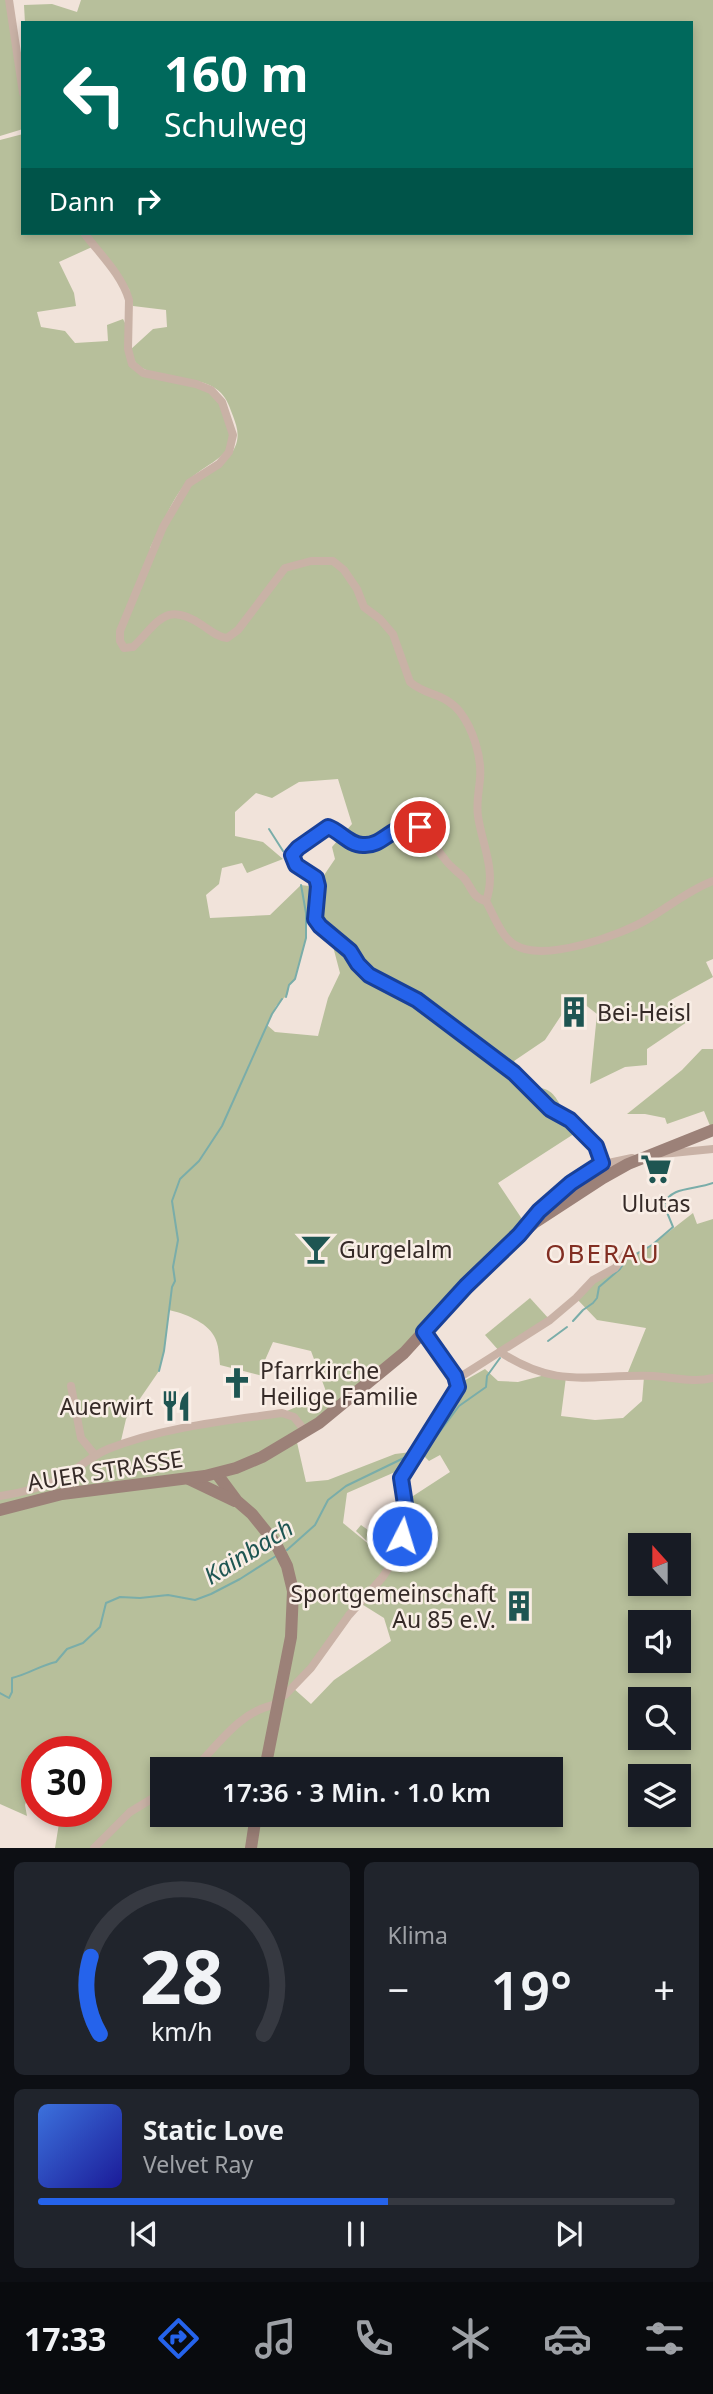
<!DOCTYPE html>
<html lang="de">
<head>
<meta charset="utf-8">
<style>
  :root { --surface:#171b24; --page:#20242c; --text:#f1f3f6; --muted:#9ea1a6; --line:#363941; --accent:#2563eb }
  body { margin:0; font-family:"Noto Sans",sans-serif; background:var(--page); color:var(--text); height:100vh; display:flex; flex-direction:column; font-size:26px; white-space:nowrap }
  * { box-sizing:border-box; margin:0 }
  p { font-size:23px; color:var(--muted) }
  .icon { flex:none; width:38px; height:38px; fill:none; stroke:currentColor; stroke-width:2; stroke-linecap:round; stroke-linejoin:round }
  .map { position:relative; height:1848px; overflow:hidden }
  .sheet { display:flex; flex-direction:column; gap:14px; padding:14px; background:#0d0f14; flex:1 }
  .sheet>* { flex:none }
  .hud { position:absolute; left:21px; top:21px; width:672px; height:214px; border-radius:0px; box-shadow:0 4px 10px #0003; background:#00695c; color:#fff; overflow:hidden }
  .needle { width:46px; rotate:339deg }
  .fabs { position:absolute; left:628px; top:1533px; display:grid; gap:14px }
  .fabs a { display:grid; place-items:center; width:63px; height:63px; border-radius:0px; background:var(--surface); box-shadow:0 4px 10px #0003; font-size:35px }
  .speed { position:absolute; left:21px; top:1736px; display:flex; gap:14px; font-size:35px; font-weight:700; text-align:center }
  .speed>* { display:grid; place-content:center; width:91px; height:91px; border-radius:50%; background:var(--surface); box-shadow:0 4px 10px #0003; line-height:1 }
  .speed .limit { border:10px solid #d22; background:#fff; color:#111 }
  .pin { position:absolute; display:grid; place-items:center; width:60px; height:60px; color:#fff; margin:-30px; border:4px solid #fff; border-radius:50%; box-shadow:0 2px 7px #0007 }
  .me { position:absolute; width:77px; margin:-38px; rotate:5deg; stroke-linejoin:round; filter:drop-shadow(0 0 5px #0008) }
  .turn { display:flex; align-items:center; gap:24px; height:147px; padding:0 28px; font-size:32px }
  .turn .icon { width:91px; height:91px; stroke-width:2.5 }
  .turn b { display:block; font-size:49px; line-height:60px }
  .then { display:flex; align-items:center; height:66px; padding:0 28px; background:#0003; gap:14px; font-size:26px }
  .big { font-size:52px; font-weight:600; line-height:1.1 }
  .sheet .tile { flex:1; display:flex; flex-direction:column; justify-content:center; gap:10px; min-width:0; padding:0 24px; border-radius:10px; background:var(--page) }
  .sheet .dial { align-items:center; gap:0 }
  .dial svg { height:182px; overflow:visible; fill:none; stroke:var(--line); stroke-width:7; stroke-linecap:round; text-anchor:middle }
  .dial text { fill:var(--text); stroke:none }
  .song { display:flex; align-items:center; gap:21px }
  .cover { width:84px; height:84px; border-radius:10px; background:linear-gradient(135deg,hsl(220 70% 55%),hsl(240 70% 35%)) }
  .played { height:7px; border-radius:4px; background:linear-gradient(90deg,var(--accent) 55%,var(--line) 55%) }
  .keys { display:flex; justify-content:space-around; direction:ltr }
  .heat { display:flex; justify-content:space-between; align-items:center; font-size:38px; direction:ltr }
  .sheet .tiles { flex:1; display:grid; gap:14px; grid-template-columns:1fr 1fr }
  .tile:last-child { grid-column:span 2 }
  .trip { position:absolute; left:150px; top:1757px; width:413px; height:70px; border-radius:0px; background:var(--surface); box-shadow:0 4px 10px #0003; font-weight:600; line-height:70px; text-align:center }
  .tabs { display:flex; height:112px; justify-content:space-around; align-items:center; background:#090b0e; color:var(--muted) }
  .tabs .icon { width:49px; height:49px }
  .tabs .current { color:var(--accent) }
  .tabs b { font-size:32px; color:var(--text) }
  .map>svg:first-child { display:block }
  .green { fill:#b7bf9b; fill-rule:evenodd }
  .lines { fill:none; stroke-linecap:round; stroke-linejoin:round }
  .stream { stroke:#7aada9; stroke-width:2 }
  .minor { stroke:#c9b2a6; stroke-width:8 }
  .secondary { stroke:#9c8178; stroke-width:12 }
  .route-casing { stroke:#184099; stroke-width:18 }
  .route { stroke:#2563eb; stroke-width:12 }
  .labels { text-anchor:middle; dominant-baseline:central; stroke-width:5; stroke-linejoin:round; paint-order:stroke }
  .poi-label { font-size:23px; fill:#352a27; stroke:#f9eee6; text-anchor:start }
  .street-label { font-size:23px; fill:#352a27; stroke:#f9eee6 }
  .water-label { font-size:24px; font-style:italic; fill:#1e5552; stroke:#f9eee6 }
  .quarter-label { font-size:26px; letter-spacing:2px; fill:#822e22; stroke:#f9eee6 }
</style>
</head>
<body>
<div class="map">
<svg width="713" height="1848" viewBox="0 0 713 1848">
  <rect width="100%" height="100%" fill="#f1e3da"/>
  <!-- green -->
  <g class="green">
    <polygon points="0,0 7,0 23,106 23,129 0,136"/>
    <path d="M81,0H713V959L706,962L713,977L671,1000L687,1022L647,1049V1065L625,1067L590,1084L597,1014L574,996L545,1040L514,1061L537,1087C555,1090 556,1099 565,1113C569,1119 574,1124 580,1130L498,1183L522,1219L519,1235L466,1285L404,1353L356,1395L296,1438L306,1482L328,1480L395,1454L411,1452L402,1469L347,1493L343,1523L382,1555L356,1531L361,1525L368,1530L376,1520L379,1523L390,1514L401,1515L400,1531L390,1561L392,1563L405,1521V1504L410,1498L450,1472L440,1455L429,1461L419,1451L453,1403L462,1382L485,1369L498,1381L518,1382L545,1375L566,1377L561,1416L595,1420L623,1418L642,1401L644,1377H626L646,1328L597,1320L576,1298L593,1280L609,1273L631,1255L652,1245L693,1213L697,1224L713,1219V1848H55L61,1811H96V1752H37V1792H29L25,1805L27,1816L0,1804V140L23,134V233H81L92,247L59,262L74,293L76,306L37,312L41,327L65,331L75,343L108,341L107,325L123,319C135,338 114,358 141,374L209,390C219,398 222,405 227,416C243,457 209,459 187,482C173,497 160,529 150,548L154,550C165,531 174,508 188,490C201,472 226,468 235,447C240,436 237,427 233,416C230,408 227,399 221,393C199,369 137,387 130,350L153,329L167,327L166,310L133,306L129,289L86,233H691V23H25L24,5L52,4L77,12ZM338,779L352,824L332,847L335,859L316,887L301,885L270,915L210,918L206,895L219,884L222,868L242,863L247,873L283,859L263,842L235,836V812L256,793L272,798L299,782ZM307,914L330,935L340,973L328,998L318,1036L275,1032L267,1025L276,1006L288,994L289,985L295,979L306,938ZM169,1310C183,1313 207,1322 214,1336C219,1344 219,1356 220,1365L263,1376L262,1367L273,1342L311,1351L327,1394L282,1413L191,1425L120,1445L126,1419L159,1371L164,1351ZM640,1545H679V1584H640ZM360,1603L384,1618L391,1641L334,1680L311,1704L292,1687L311,1668ZM640,1622H679V1661H640ZM640,1699H679V1738H640ZM163,1769H551V1815H163ZM640,1776H679V1815H640Z"/>
    <polygon points="702,1049 713,1049 713,1133 704,1111 667,1124 665,1118 645,1114 627,1114 682,1070"/>
    <polygon points="530,1298 550,1320 500,1352 485,1335"/>
  </g>
  <g class="lines">
    <!-- stream -->
    <g class="stream">
      <polyline points="269,829 283,851"/>
      <polyline points="286,997 289,985 295,979 306,938 306,913 301,885"/>
      <path d="M573,1321L583,1310L593,1303L597,1298L599,1287L620,1269L626,1260L652,1245L673,1227L664,1205C670,1186 695,1190 713,1183"/>
      <polyline points="548,1341 567,1327"/>
      <polyline points="159,1371 164,1351 172,1287 175,1281 173,1267 178,1240 172,1201 180,1179 199,1161 222,1126 272,1014 282,999"/>
      <polyline points="424,1448 432,1442 459,1406 486,1387 487,1376 500,1358"/>
      <polyline points="287,1550 315,1525 328,1500 346,1486 410,1455"/>
      <path d="M0,1693L9,1698L12,1692V1678C29,1674 41,1665 56,1662L67,1649L83,1643L100,1627L106,1603L120,1597L140,1598L168,1595L195,1600L211,1594L240,1579L276,1556"/>
    </g>
    <!-- minor -->
    <g class="minor">
      <polyline points="9,0 23,93"/>
      <path d="M84,233C99,253 122,275 129,300L128,349L132,364L143,373L196,384L211,390L222,402L233,435L229,452L219,464L189,483L163,527L120,631V641L124,648L133,647C158,623 165,600 202,625C211,631 217,637 227,638L238,630L285,568L311,561H333L344,570L357,589L364,607L380,619L393,634L410,682C426,696 445,693 460,712C473,729 482,757 480,779C479,791 476,803 478,816C482,845 497,871 486,901"/>
      <polyline points="662,1154 713,1149"/>
      <path d="M602,1163L596,1146L570,1120L550,1109L514,1073L417,1000L369,975L358,964L350,951L320,926L315,919L318,886L316,878L296,865L292,855L298,847L328,827C340,831 349,845 363,845C384,847 393,820 420,827C432,834 435,848 444,858C449,866 457,871 464,878C472,887 472,898 486,901C493,914 502,938 515,945C544,963 621,935 648,919C670,906 689,890 713,881"/>
      <polyline points="530,1221 553,1198 599,1165 632,1158"/>
      <path d="M500,1352C558,1390 590,1374 653,1376C673,1377 693,1383 713,1378"/>
      <polyline points="457,1379 550,1320 576,1298 593,1280 615,1268 626,1253"/>
      <polyline points="71,1386 81,1438 95,1455"/>
      <path d="M0,1496C21,1493 43,1487 62,1478C78,1469 91,1456 108,1449C163,1427 224,1421 282,1413L294,1417L305,1431"/>
      <polyline points="280,1696 285,1695 311,1668 349,1615 382,1578 392,1563 405,1521 405,1504 401,1478 458,1387 455,1376 424,1332"/>
      <path d="M194,1769C219,1744 240,1710 278,1704"/>
      <polyline points="94,1848 130,1812 163,1792"/>
    </g>
    <!-- secondary -->
    <g class="secondary">
      <polyline points="217,1474 237,1501 252,1514 276,1544 287,1566 293,1591 291,1637 265,1769"/>
      <polyline points="189,1479 235,1501"/>
      <polyline points="0,1510 62,1494 205,1476 236,1468 262,1457 319,1423 404,1353 466,1285 534,1223 603,1178 628,1164 713,1130"/>
      <polyline points="251,1848 256,1815"/>
    </g>
  </g>
  <g class="lines">
    <defs>
      <path id="route" d="M402,1536L406,1511L401,1478L458,1387L455,1376L424,1332L466,1286L519,1235L539,1211L571,1183L602,1163L596,1146L570,1120L550,1109L514,1073L417,1000L369,975L358,964L350,951L320,926L315,919L318,886L316,878L296,865L292,855L298,848L328,827C340,831 349,845 363,845C384,847 393,821 420,827"/>
    </defs>
    <!-- route casing -->
    <use href="#route" class="route-casing"/>
    <!-- route -->
    <use href="#route" class="route"/>
  </g>
  <!-- icons -->
  <defs>
    <symbol id="building-bare" viewBox="-9 -9 18 18"><path d="M-4-6H4V6H1V3H-1V6H-4ZM-2.5-4.3h1.7v1.8h-1.7ZM.8-4.3h1.7v1.8H.8ZM-2.5-1h1.7V.8h-1.7ZM.8-1h1.7V.8H.8Z" fill="#1e5552" stroke="#f9eee6" stroke-width="2.5" paint-order="stroke"/></symbol>
    <symbol id="supermarket-bare" viewBox="-9 -9 18 18"><path d="M-6-5.5h2.5l.6 2H6L4.5 2H-2.5L-4.4-4H-6ZM-1.5 3.2a1.3 1.3 0 1 0 .1 0ZM3 3.2a1.3 1.3 0 1 0 .1 0Z" fill="#1e5552" stroke="#f9eee6" stroke-width="2.5" paint-order="stroke"/></symbol>
    <symbol id="bar-bare" viewBox="-9 -9 18 18"><path d="M-6-5H6L.8 .8V4.5H3.5V6h-7V4.5H-.8V.8Z" fill="#1e5552" stroke="#f9eee6" stroke-width="2.5" paint-order="stroke"/></symbol>
    <symbol id="church-bare" viewBox="-9 -9 18 18"><path d="M-1.2-6h2.4v3.5h3.3v2.4h-3.3V6h-2.4V-.1h-3.3v-2.4h3.3Z" fill="#1e5552" stroke="#f9eee6" stroke-width="2.5" paint-order="stroke"/></symbol>
    <symbol id="restaurant-bare" viewBox="-9 -9 18 18"><path d="M-5-6h1v4h1v-4h1v4h1v-4h1v5L-1.5 .5V6h-2V.5L-5-1ZM5-6V6H3V1.5H1.5Q1.5-4 5-6Z" fill="#1e5552" stroke="#f9eee6" stroke-width="2.5" paint-order="stroke"/></symbol>
  </defs>
  <g fill-rule="evenodd">
    <use href="#building-bare" x="552" y="990" width="44" height="44"/>
    <use href="#supermarket-bare" x="634" y="1147" width="44" height="44"/>
    <use href="#bar-bare" x="294" y="1227" width="44" height="44"/>
    <use href="#church-bare" x="215" y="1361" width="44" height="44"/>
    <use href="#restaurant-bare" x="154" y="1384" width="44" height="44"/>
    <use href="#building-bare" x="497" y="1584" width="44" height="44"/>
  </g>
  <g class="labels">
    <!-- poi labels -->
    <g class="poi-label">
      <text x="597" y="1012">Bei-Heisl</text>
      <text x="656" y="1203" text-anchor="middle">Ulutas</text>
      <text x="339" y="1249">Gurgelalm</text>
      <text x="260" y="1370">Pfarrkirche<tspan x="260" dy="26">Heilige Familie</tspan></text>
      <text x="153" y="1406" text-anchor="end">Auerwirt</text>
      <text x="496" y="1593" text-anchor="end">Sportgemeinschaft<tspan x="496" dy="26">Au 85 e.V.</tspan></text>
    </g>
    <!-- street labels -->
    <g class="street-label">
      <text transform="translate(105 1470) rotate(-9)">AUER STRASSE</text>
    </g>
    <!-- water labels -->
    <g class="water-label">
      <text transform="translate(248 1551) rotate(-32)">Kainbach</text>
    </g>
    <!-- quarter labels -->
    <g class="quarter-label">
      <text x="603" y="1253">OBERAU</text>
    </g>
  </g>
</svg>
<div class="fabs">
<a><svg class="needle" viewBox="-14 -14 28 28"><path d="M0-13l5 13h-10z" fill="#e53935"/><path d="M0 13l5-13h-10z" fill="#9ea1a6"/></svg></a>
<a><svg class="icon" aria-label="sound" viewBox="0 0 24 24"><path d="M4 9h4l5-4v14l-5-4H4zM17 9q2 3 0 6"/></svg></a>
<a><svg class="icon" aria-label="search" viewBox="0 0 24 24"><circle cx="10" cy="10" r="6"/><path d="M15 15l6 6"/></svg></a>
<a><svg class="icon" aria-label="layers" viewBox="0 0 24 24"><path d="M12 4l9 5-9 5-9-5zM3 14l9 5 9-5"/></svg></a>
</div>
<div class="speed"><div class="limit">30</div></div>
<div class="pin" style="left:420px;top:827px;background:#d93025"><svg class="icon" aria-label="arrive" viewBox="0 0 24 24"><path d="M6 21V4h12l-3 4 3 4H6"/></svg></div>
<svg class="me" style="left:402px;top:1536px" viewBox="-20 -20 40 40"><circle r="17" fill="#2563eb" stroke="#fff" stroke-width="3"/><path d="M0-11L8 9 0 5-8 9z" fill="#fff"/></svg>
<div class="trip">17:36 · 3 Min. · 1.0 km</div>
<div class="hud">
<div class="turn"><svg class="icon" aria-label="left" viewBox="0 0 24 24"><path d="M17 20v-9H6M10 6l-5 5 5 5"/></svg><div><b>160 m</b>Schulweg</div></div>
<div class="then">Dann<svg class="icon" aria-label="right" viewBox="0 0 24 24"><path d="M7 20v-9h11M14 6l5 5-5 5"/></svg></div>
</div>
</div>
<section class="sheet">
<div class="tiles">
<div class="tile dial"><svg viewBox="0 0 100 80">
<path d="M14 69A42 42 0 1 1 86 69"/>
<path d="M14 69A42 42 0 0 1 10 35" stroke="#2563eb"/>
<text x="50" y="56" font-size="32" font-weight="700">28</text>
<text x="50" y="72" font-size="11">km/h</text>
</svg></div>
<div class="tile"><p>Klima</p>
<div class="heat"><a>−</a><b class="big">19°</b><a>+</a></div>
</div>
<div class="tile">
<div class="song"><i class="cover"></i><div><b>Static Love</b><p>Velvet Ray</p></div></div>
<div class="played"></div>
<div class="keys"><svg class="icon" aria-label="previous" viewBox="0 0 24 24"><path d="M18 5L8 12l10 7zM5 5v14"/></svg><svg class="icon" aria-label="pause" viewBox="0 0 24 24"><path d="M8 5v14M16 5v14"/></svg><svg class="icon" aria-label="next" viewBox="0 0 24 24"><path d="M6 5l10 7-10 7zM19 5v14"/></svg></div>
</div>
</div>
</section>
<nav class="tabs">
<b>17:33</b>
<svg class="icon current" aria-label="directions" viewBox="0 0 24 24"><path d="M12 3l9 9-9 9-9-9zM9 14v-3h6M13 9l2 2-2 2"/></svg>
<svg class="icon" aria-label="music" viewBox="0 0 24 24"><path d="M9 18V5l10-2v13"/><circle cx="6" cy="18" r="3"/><circle cx="16" cy="16" r="3"/></svg>
<svg class="icon" aria-label="phone" viewBox="0 0 24 24"><path d="M5 4h4l2 5-3 2q2 4 5 5l2-3 5 2v4C11 20 4 13 5 4z"/></svg>
<svg class="icon" aria-label="climate" viewBox="0 0 24 24"><path d="M12 3v18M4 7l16 10M4 17L20 7"/></svg>
<svg class="icon" aria-label="car" viewBox="0 0 24 24"><path d="M5 17H2v-5l4-1 3-4h7l3 4 3 1v5h-3M9 17h6M6 11h13"/><circle cx="7" cy="17" r="2"/><circle cx="17" cy="17" r="2"/></svg>
<svg class="icon" aria-label="filters" viewBox="0 0 24 24"><path d="M4 7h16M4 17h16"/><circle cx="9" cy="7" r="2"/><circle cx="15" cy="17" r="2"/></svg>
</nav>
</body>
</html>
